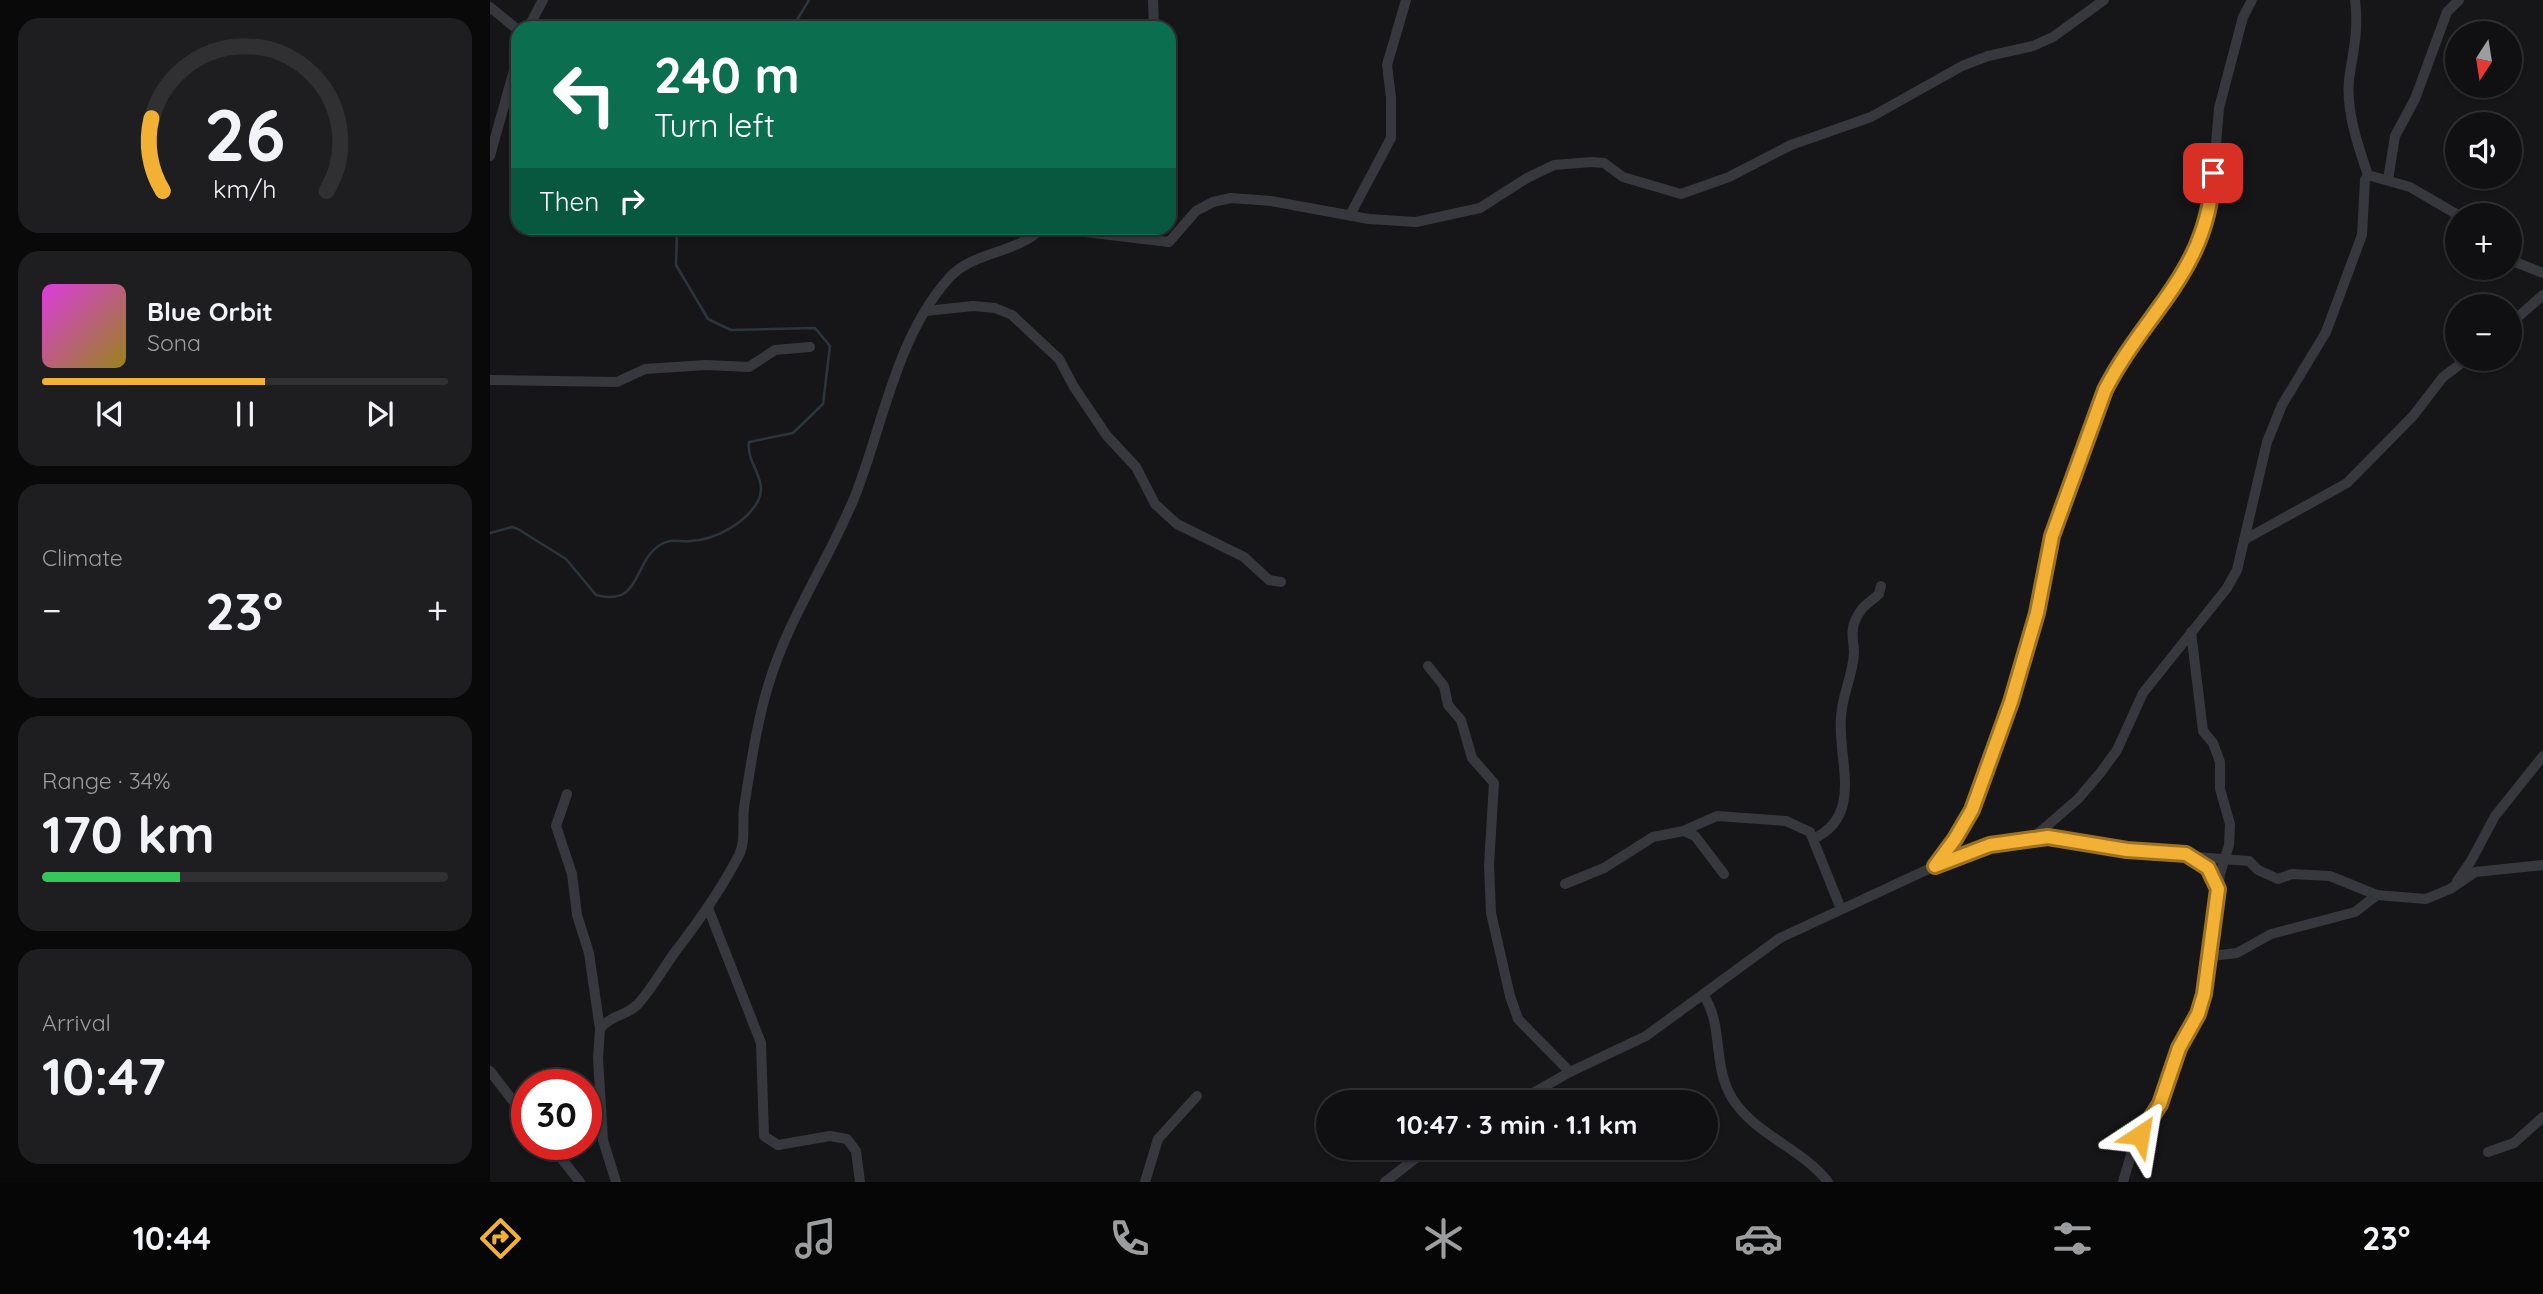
<!DOCTYPE html>
<html lang="en">
<head>
<meta charset="utf-8">
<style>
  :root { --surface:#101012; --page:#1e1e20; --text:#f1f3f6; --muted:#9c9d9f; --line:#303032; --accent:#f2b134 }
  body { margin:0; font-family:Quicksand,sans-serif; background:var(--page); color:var(--text); height:100vh; display:flex; flex-direction:column; font-size:26px; white-space:nowrap }
  * { box-sizing:border-box; margin:0 }
  p { font-size:23px; color:var(--muted) }
  .icon { flex:none; width:38px; height:38px; fill:none; stroke:currentColor; stroke-width:2; stroke-linecap:round; stroke-linejoin:round }
  .map { position:relative; flex:1; overflow:hidden }
  .sheet { display:flex; flex-direction:column; gap:18px; padding:18px; background:#09090a; width:490px }
  .sheet>* { flex:none }
  .banner { position:absolute; left:21px; top:21px; width:665px; height:214px; border-radius:21px; box-shadow:0 2px 5px #0004,0 0 0 2px var(--line); background:#0b6e4f; color:#fff; overflow:hidden }
  .needle { width:46px; rotate:192deg }
  .fabs { position:absolute; left:1955px; top:21px; display:grid; gap:14px }
  .fabs a { display:grid; place-items:center; width:77px; height:77px; border-radius:50%; background:var(--surface); box-shadow:0 2px 5px #0004,0 0 0 2px var(--line); font-size:35px }
  .speed { position:absolute; left:21px; top:1069px; display:flex; gap:14px; font-size:35px; font-weight:700; text-align:center }
  .speed>* { display:grid; place-content:center; width:91px; height:91px; border-radius:50%; background:var(--surface); box-shadow:0 2px 5px #0004,0 0 0 2px var(--line); line-height:1 }
  .speed .limit { border:10px solid #d22; background:#fff; color:#111 }
  .pin { position:absolute; display:grid; place-items:center; width:60px; height:60px; color:#fff; margin:-30px; border-radius:14px; box-shadow:0 4px 10px #0006 }
  .me { position:absolute; width:77px; margin:-38px; rotate:33deg; stroke-linejoin:round; filter:drop-shadow(0 0 5px #0008) }
  .turn { display:flex; align-items:center; gap:24px; height:147px; padding:0 28px; font-size:32px }
  .turn .icon { width:91px; height:91px; stroke-width:2.5 }
  .turn b { display:block; font-size:49px; line-height:60px }
  .then { display:flex; align-items:center; height:66px; padding:0 28px; background:#0003; gap:14px; font-size:26px }
  .big { font-size:52px; font-weight:700; line-height:1.1 }
  .sheet .widget { flex:1; display:flex; flex-direction:column; justify-content:center; gap:10px; min-width:0; padding:0 24px; border-radius:21px; background:var(--page) }
  .sheet .dial { align-items:center; gap:0 }
  .dial svg { height:182px; overflow:visible; fill:none; stroke:var(--line); stroke-width:7; stroke-linecap:round; text-anchor:middle }
  .dial text { fill:var(--text); stroke:none }
  .song { display:flex; align-items:center; gap:21px }
  .cover { width:84px; height:84px; border-radius:10px; background:linear-gradient(135deg,hsl(300 70% 55%),hsl(50 70% 35%)) }
  .played { height:7px; border-radius:4px; background:linear-gradient(90deg,var(--accent) 55%,var(--line) 55%) }
  .keys { display:flex; justify-content:space-around; direction:ltr }
  .heat { display:flex; justify-content:space-between; align-items:center; font-size:38px; direction:ltr }
  .charge { height:10px; border-radius:5px; background:linear-gradient(90deg,#34c759 34%,var(--line) 0) }
  .trip { position:absolute; left:826px; top:1090px; width:402px; height:70px; border-radius:35px; background:var(--surface); box-shadow:0 2px 5px #0004,0 0 0 2px var(--line); font-weight:700; line-height:70px; text-align:center }
  .tabs { display:flex; height:112px; justify-content:space-around; align-items:center; background:#060607; color:var(--muted) }
  .tabs .icon { width:49px; height:49px }
  .tabs .on { color:var(--accent) }
  .tabs b { font-size:32px; color:var(--text) }
  main { display:flex; flex:1; min-height:0 }
  .map>svg:first-child { display:block }
  .lines { fill:none; stroke-linecap:round; stroke-linejoin:round }
  .stream { stroke:#2c353c; stroke-width:2.5 }
  .street { stroke:#37383d; stroke-width:10 }
  .route-casing { stroke:#9d7322; stroke-width:18 }
  .route { stroke:#f2b134; stroke-width:12 }
</style>
</head>
<body>
<main>
<section class="sheet">
<div class="widget dial"><svg viewBox="0 0 100 80">
<path d="M14 69A42 42 0 1 1 86 69"/>
<path d="M14 69A42 42 0 0 1 9 37" stroke="#f2b134"/>
<text x="50" y="56" font-size="32" font-weight="700">26</text>
<text x="50" y="72" font-size="11">km/h</text>
</svg></div>
<div class="widget">
<div class="song"><i class="cover"></i><div><b>Blue Orbit</b><p>Sona</p></div></div>
<div class="played"></div>
<div class="keys"><svg class="icon" aria-label="previous" viewBox="0 0 24 24"><path d="M18 5L8 12l10 7zM5 5v14"/></svg><svg class="icon" aria-label="pause" viewBox="0 0 24 24"><path d="M8 5v14M16 5v14"/></svg><svg class="icon" aria-label="next" viewBox="0 0 24 24"><path d="M6 5l10 7-10 7zM19 5v14"/></svg></div>
</div>
<div class="widget"><p>Climate</p>
<div class="heat"><a>−</a><b class="big">23°</b><a>+</a></div>
</div>
<div class="widget"><p>Range · 34%</p><b class="big">170 km</b><div class="charge"></div></div>
<div class="widget"><p>Arrival</p><b class="big">10:47</b></div>
</section>
<div class="map">
<svg width="2053" height="1182" viewBox="0 0 2053 1182">
  <rect width="100%" height="100%" fill="#161618"/>
  <g class="lines">
    <!-- stream -->
    <g class="stream">
      <polyline points="302,28 319,0"/>
      <path d="M0,533L22,527L28,529L76,559L106,595C152,607 142,563 170,545C180,538 189,542 201,541C225,540 256,523 268,501C279,480 256,464 259,442L303,433L333,404L340,346L325,328L241,330L218,319L186,265L187,228"/>
    </g>
    <!-- street -->
    <g class="street">
      <polyline points="663,0 664,28"/>
      <polyline points="0,7 28,30"/>
      <polyline points="38,28 53,0"/>
      <polyline points="0,156 28,56"/>
      <polyline points="1878,175 1920,187 1968,215"/>
      <polyline points="1898,180 1905,136 1925,99 1957,12 1969,0"/>
      <polyline points="860,215 901,138 901,98 897,65 916,0"/>
      <polyline points="549,232 595,232 679,242 706,211 723,202 741,198 781,201 879,219 926,222 990,208 1037,178 1064,165 1102,162 1114,163 1133,177 1191,194 1239,177 1301,145 1381,117 1472,66 1498,56 1543,46 1563,37 1614,0"/>
      <polyline points="2020,260 2053,273"/>
      <polyline points="436,311 483,306 505,308 522,315 569,359 584,387 617,436 646,467 665,504 687,524 754,557 779,580 791,582"/>
      <polyline points="2020,324 2053,295"/>
      <polyline points="0,380 127,382 155,369 216,365 259,367 285,350 320,347"/>
      <polyline points="1754,540 1857,483 1923,416 1953,377 1977,359"/>
      <polyline points="938,666 954,686 958,705 971,720 982,758 1004,783 999,865 1001,913 1020,996 1028,1019 1080,1072"/>
      <polyline points="77,794 66,826 82,874 87,915 99,953 110,1029"/>
      <polyline points="1193,831 1205,836 1234,874"/>
      <path d="M1543,838L1588,799L1611,772L1627,750L1653,693L1737,588L1747,570L1777,442L1792,405L1836,332L1872,235L1875,180L1878,175C1868,146 1856,111 1859,80C1863,50 1869,32 1865,0"/>
      <path d="M1323,839C1375,815 1347,759 1351,717C1352,695 1363,675 1364,653C1364,643 1360,631 1365,621C1372,605 1377,605 1389,594L1391,586"/>
      <polyline points="1705,857 1759,861 1768,870 1788,879 1802,874 1840,876 1887,895 1936,899 1960,889 1985,872 2053,865"/>
      <polyline points="1445,866 1465,839 1482,810 1521,702 1547,613 1562,536 1615,390 1644,343 1693,275 1708,247 1722,193 1729,108 1753,17 1762,0"/>
      <polyline points="1967,881 1981,861 2005,816 2053,756"/>
      <polyline points="1075,884 1114,868 1163,837 1193,831 1227,816 1296,821 1320,832 1351,909"/>
      <polyline points="218,908 271,1043 274,1136 288,1145 340,1136 357,1139 366,1151 370,1182"/>
      <polyline points="1721,956 1747,953 1781,934 1865,912 1887,895"/>
      <path d="M1214,996C1234,1027 1222,1065 1242,1098C1265,1135 1312,1148 1338,1182"/>
      <polyline points="0,1071 37,1119"/>
      <polyline points="1027,1102 1080,1072 1156,1036 1290,938 1445,866 1500,845 1558,837 1637,850 1696,854 1718,868 1728,889"/>
      <polyline points="60,1144 90,1182"/>
      <polyline points="1998,1152 2024,1143 2053,1117"/>
      <path d="M126,1182L113,1140L108,1058L110,1029C120,1015 137,1016 148,1004C162,988 173,969 185,952C209,921 231,890 249,855C256,841 252,823 254,808C260,769 267,721 279,683C299,617 339,560 365,496C393,425 406,337 459,278C485,250 524,255 551,229"/>
      <polyline points="655,1182 668,1139 707,1096"/>
      <polyline points="895,1182 939,1148"/>
      <polyline points="1633,1182 1643,1148 1670,1104 1689,1048 1708,1014 1719,973 1730,874 1739,845 1740,824 1730,789 1730,762 1723,743 1713,731 1701,632"/>
    </g>
  </g>
  <g class="lines">
    <defs>
      <path id="route" d="M1650,1135L1670,1104L1689,1048L1708,1014L1714,994L1728,889L1718,868L1696,854L1637,850L1558,837L1500,845L1445,866L1465,839L1482,810L1521,702L1547,613L1562,536L1615,390C1656,310 1719,271 1723,173"/>
    </defs>
    <!-- route casing -->
    <use href="#route" class="route-casing"/>
    <!-- route -->
    <use href="#route" class="route"/>
  </g>
</svg>
<div class="fabs">
<a><svg class="needle" viewBox="-14 -14 28 28"><path d="M0-13l5 13h-10z" fill="#e53935"/><path d="M0 13l5-13h-10z" fill="#9c9d9f"/></svg></a>
<a><svg class="icon" aria-label="sound" viewBox="0 0 24 24"><path d="M4 9h4l5-4v14l-5-4H4zM17 9q2 3 0 6"/></svg></a>
<a>+</a>
<a>−</a>
</div>
<div class="speed"><div class="limit">30</div></div>
<div class="pin" style="left:1723px;top:173px;background:#d93025"><svg class="icon" aria-label="arrive" viewBox="0 0 24 24"><path d="M6 21V4h12l-3 4 3 4H6"/></svg></div>
<svg class="me" style="left:1650px;top:1135px" viewBox="-20 -20 40 40"><path d="M0-17L14 15 0 8-14 15z" fill="#f2b134" stroke="#fff" stroke-width="4"/></svg>
<div class="trip">10:47 · 3 min · 1.1 km</div>
<div class="banner">
<div class="turn"><svg class="icon" aria-label="left" viewBox="0 0 24 24"><path d="M17 20v-9H6M10 6l-5 5 5 5"/></svg><div><b>240 m</b>Turn left</div></div>
<div class="then">Then<svg class="icon" aria-label="right" viewBox="0 0 24 24"><path d="M7 20v-9h11M14 6l5 5-5 5"/></svg></div>
</div>
</div>
</main>
<nav class="tabs">
<b>10:44</b>
<svg class="icon on" aria-label="directions" viewBox="0 0 24 24"><path d="M12 3l9 9-9 9-9-9zM9 14v-3h6M13 9l2 2-2 2"/></svg>
<svg class="icon" aria-label="music" viewBox="0 0 24 24"><path d="M9 18V5l10-2v13"/><circle cx="6" cy="18" r="3"/><circle cx="16" cy="16" r="3"/></svg>
<svg class="icon" aria-label="phone" viewBox="0 0 24 24"><path d="M5 4h4l2 5-3 2q2 4 5 5l2-3 5 2v4C11 20 4 13 5 4z"/></svg>
<svg class="icon" aria-label="climate" viewBox="0 0 24 24"><path d="M12 3v18M4 7l16 10M4 17L20 7"/></svg>
<svg class="icon" aria-label="car" viewBox="0 0 24 24"><path d="M5 17H2v-5l4-1 3-4h7l3 4 3 1v5h-3M9 17h6M6 11h13"/><circle cx="7" cy="17" r="2"/><circle cx="17" cy="17" r="2"/></svg>
<svg class="icon" aria-label="filters" viewBox="0 0 24 24"><path d="M4 7h16M4 17h16"/><circle cx="9" cy="7" r="2"/><circle cx="15" cy="17" r="2"/></svg>
<b>23°</b>
</nav>
</body>
</html>
